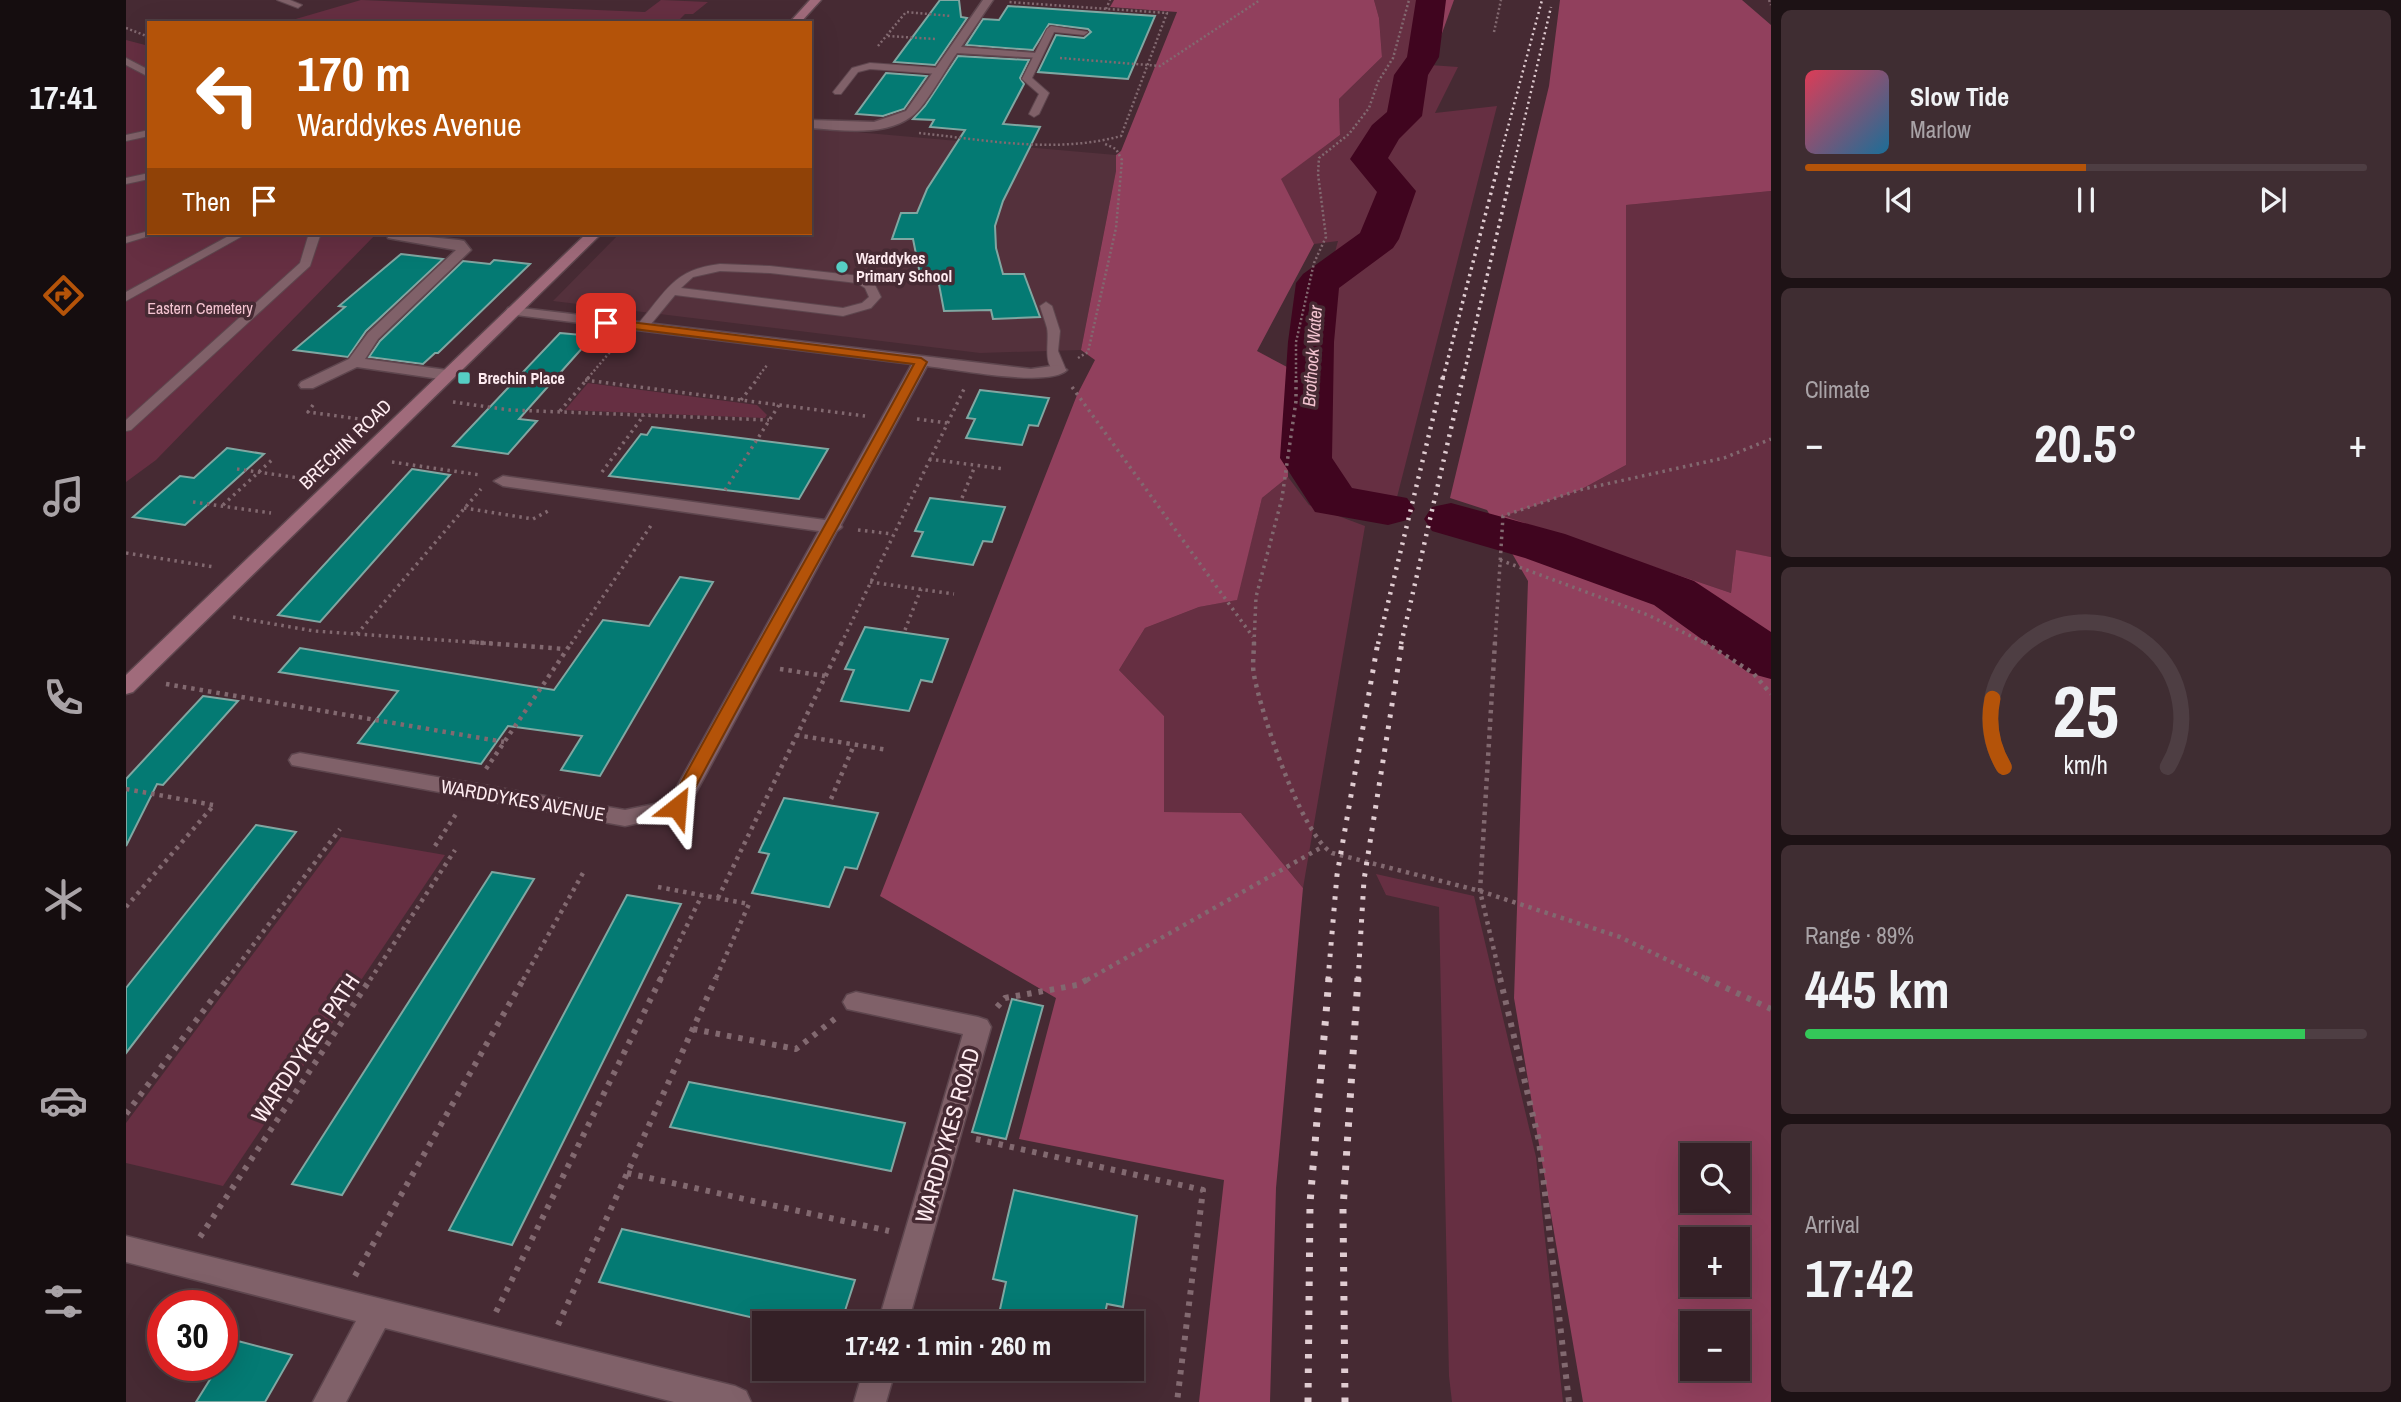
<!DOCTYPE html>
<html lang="en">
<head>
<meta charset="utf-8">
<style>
  :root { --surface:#342026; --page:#3f2d32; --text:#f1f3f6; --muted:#a9a3a7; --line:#4e3e43; --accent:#b45309 }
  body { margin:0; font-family:"Archivo Narrow",sans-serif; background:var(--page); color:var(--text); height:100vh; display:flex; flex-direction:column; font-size:26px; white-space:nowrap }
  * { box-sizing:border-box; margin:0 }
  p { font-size:23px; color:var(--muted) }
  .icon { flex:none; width:38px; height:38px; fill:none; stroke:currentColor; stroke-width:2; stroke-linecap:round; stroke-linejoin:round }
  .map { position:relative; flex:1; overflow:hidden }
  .sheet { display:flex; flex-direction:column; gap:10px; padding:10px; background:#1d1215; width:630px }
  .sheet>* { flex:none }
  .guide { position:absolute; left:21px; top:21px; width:665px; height:214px; border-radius:0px; box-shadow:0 7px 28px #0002,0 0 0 2px var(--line); background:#b45309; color:#fff; overflow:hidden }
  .buttons { position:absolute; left:1554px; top:1143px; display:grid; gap:14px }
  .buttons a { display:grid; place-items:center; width:70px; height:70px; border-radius:0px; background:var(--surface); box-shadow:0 7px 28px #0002,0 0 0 2px var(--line); font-size:35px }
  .speed { position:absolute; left:21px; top:1290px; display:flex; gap:14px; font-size:35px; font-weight:700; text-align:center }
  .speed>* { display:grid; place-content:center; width:91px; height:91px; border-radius:50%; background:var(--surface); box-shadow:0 7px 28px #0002,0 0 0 2px var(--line); line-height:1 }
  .speed .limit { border:10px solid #d22; background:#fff; color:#111 }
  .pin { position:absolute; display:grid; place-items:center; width:60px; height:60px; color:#fff; margin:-30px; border-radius:14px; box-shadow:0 4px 10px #0006 }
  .me { position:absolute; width:77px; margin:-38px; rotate:28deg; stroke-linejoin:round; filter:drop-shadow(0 0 5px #0008) }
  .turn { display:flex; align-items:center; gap:24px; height:147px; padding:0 35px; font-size:32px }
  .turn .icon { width:91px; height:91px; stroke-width:2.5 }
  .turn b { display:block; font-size:49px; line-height:60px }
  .then { display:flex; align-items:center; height:66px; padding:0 35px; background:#0003; gap:14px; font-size:26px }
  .big { font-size:52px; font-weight:700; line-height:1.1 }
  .sheet .widget { flex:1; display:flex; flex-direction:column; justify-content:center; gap:10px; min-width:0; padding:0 24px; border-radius:10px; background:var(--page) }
  .sheet .dial { align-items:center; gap:0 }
  .dial svg { height:182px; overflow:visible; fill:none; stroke:var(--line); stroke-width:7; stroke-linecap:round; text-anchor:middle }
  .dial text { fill:var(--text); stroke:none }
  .song { display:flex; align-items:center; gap:21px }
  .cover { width:84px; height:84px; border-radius:10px; background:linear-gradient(135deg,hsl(350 70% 55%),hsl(200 70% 35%)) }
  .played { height:7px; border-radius:4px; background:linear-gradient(90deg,var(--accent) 50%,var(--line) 50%) }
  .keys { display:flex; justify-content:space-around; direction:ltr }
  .heat { display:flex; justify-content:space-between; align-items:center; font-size:38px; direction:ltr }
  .charge { height:10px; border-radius:5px; background:linear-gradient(90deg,#34c759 89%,var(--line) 0) }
  .trip { position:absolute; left:626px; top:1311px; width:392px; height:70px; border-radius:0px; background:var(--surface); box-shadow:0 7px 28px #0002,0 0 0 2px var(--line); font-weight:700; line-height:70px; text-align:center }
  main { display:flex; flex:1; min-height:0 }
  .tabs { display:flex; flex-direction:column; width:126px; justify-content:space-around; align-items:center; background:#150d0f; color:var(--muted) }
  .tabs .icon { width:49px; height:49px }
  .tabs .current { color:var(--accent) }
  .tabs b { font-size:32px; color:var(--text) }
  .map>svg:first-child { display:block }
  .built { fill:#54313c }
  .green { fill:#662f42 }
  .forest { fill:#91405d; fill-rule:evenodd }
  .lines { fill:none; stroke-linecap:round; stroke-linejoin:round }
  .river { fill:#40051f; fill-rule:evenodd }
  .building { fill:#047a73; stroke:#80a7a2; stroke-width:2 }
  .lane-casing { stroke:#5e464e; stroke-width:2 }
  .street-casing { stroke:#5e464e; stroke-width:3 }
  .secondary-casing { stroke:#5e464e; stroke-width:3 }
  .path-far3 { stroke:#826970; stroke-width:2.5; stroke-dasharray:2 2.5; stroke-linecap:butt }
  .path-far2 { stroke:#826970; stroke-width:3.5; stroke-dasharray:2.5 4.5; stroke-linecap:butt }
  .path-far1 { stroke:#826970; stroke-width:4.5; stroke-dasharray:3.5 5; stroke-linecap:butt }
  .path { stroke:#826970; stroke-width:6; stroke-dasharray:4.5 7; stroke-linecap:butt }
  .lane { fill:#806169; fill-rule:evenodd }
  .street { fill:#806169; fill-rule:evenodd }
  .secondary { fill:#a06b7b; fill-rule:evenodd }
  .rail-far4 { stroke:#e0ccd1; stroke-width:2.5; stroke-dasharray:2 3.5; stroke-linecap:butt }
  .rail-far3 { stroke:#e0ccd1; stroke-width:3.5; stroke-dasharray:2.5 4.5; stroke-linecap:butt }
  .rail-far2 { stroke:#e0ccd1; stroke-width:4.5; stroke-dasharray:2.5 6; stroke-linecap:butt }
  .rail-far1 { stroke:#e0ccd1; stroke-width:5; stroke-dasharray:3.5 8; stroke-linecap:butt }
  .rail { stroke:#e0ccd1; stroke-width:7; stroke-dasharray:4.5 10; stroke-linecap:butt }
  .route { fill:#b45309; stroke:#753606; stroke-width:2 }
  .poi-dot { fill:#56cec4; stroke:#462a33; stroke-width:2.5 }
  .labels { text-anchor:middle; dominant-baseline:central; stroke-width:7; stroke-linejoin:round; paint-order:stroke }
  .far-poi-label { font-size:16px; font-weight:bold; fill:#feebf0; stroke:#462a33; text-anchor:start }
  .far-park-label { font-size:16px; fill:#f3c3d0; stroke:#462a33 }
  .far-water-label { font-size:18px; font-style:italic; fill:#f2c2cf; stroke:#462a33 }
  .street-label { font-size:19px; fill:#feebf0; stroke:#462a33 }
  .near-street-label { font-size:23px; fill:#feebf0; stroke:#462a33 }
</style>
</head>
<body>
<main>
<nav class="tabs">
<b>17:41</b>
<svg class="icon current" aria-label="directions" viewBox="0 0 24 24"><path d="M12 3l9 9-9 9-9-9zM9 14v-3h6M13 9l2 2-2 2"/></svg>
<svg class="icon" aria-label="music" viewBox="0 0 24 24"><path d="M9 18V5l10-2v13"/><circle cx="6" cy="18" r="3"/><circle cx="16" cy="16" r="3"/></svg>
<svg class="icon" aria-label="phone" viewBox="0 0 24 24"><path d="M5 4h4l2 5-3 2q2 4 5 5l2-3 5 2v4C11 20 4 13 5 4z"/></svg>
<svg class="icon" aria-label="climate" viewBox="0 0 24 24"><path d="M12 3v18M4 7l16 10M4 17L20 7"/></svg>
<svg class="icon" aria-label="car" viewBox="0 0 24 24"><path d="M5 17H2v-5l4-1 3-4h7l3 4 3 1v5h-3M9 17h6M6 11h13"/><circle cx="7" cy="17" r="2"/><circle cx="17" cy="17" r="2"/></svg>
<svg class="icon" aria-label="filters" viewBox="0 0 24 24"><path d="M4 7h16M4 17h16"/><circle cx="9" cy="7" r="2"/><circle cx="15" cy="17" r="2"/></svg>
</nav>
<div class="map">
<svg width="1645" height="1402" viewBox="0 0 1645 1402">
  <rect width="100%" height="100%" fill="#462a33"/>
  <!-- built -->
  <polygon class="built" points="684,128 990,155 990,171 955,350 854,353 427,301 494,233 684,233"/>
  <!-- green -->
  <g class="green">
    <polygon points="235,0 519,12 535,0 582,2 567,14 559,14 550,23 156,23"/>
    <polygon points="1248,0 1298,0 1286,49 1311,47 1304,65 1332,67 1309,113 1371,106 1270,501 1217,494 1193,456 1200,285 1212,241 1188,244 1154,179 1214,135 1213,99 1256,57 1253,18"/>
    <polygon points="0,40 23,46 23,233 251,233 30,460 0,482"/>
    <polygon points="1645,191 1645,557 1610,551 1605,593 1377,516 1454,490 1500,465 1500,205"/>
    <polygon points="462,383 631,405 641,415 639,418 439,410"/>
    <polygon points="1162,477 1183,505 1239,526 1177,888 1115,813 1037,812 1038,716 993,670 1019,628 1073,607 1110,600 1136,498"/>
    <polygon points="215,837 319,855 97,1186 0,1163 0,1123"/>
    <polygon points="1250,874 1348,896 1410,1157 1437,1402 1326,1402 1323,1376 1313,907 1260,895"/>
  </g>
  <!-- forest -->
  <g class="forest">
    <polygon points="988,0 1248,0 1253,18 1256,57 1213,99 1214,135 1155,179 1188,244 1131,351 1161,367 1162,477 1136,498 1111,600 1073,607 1019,628 993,670 1038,716 1038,812 1115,813 1177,888 1150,1188 1144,1402 1073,1402 1098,1180 893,1139 930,998 754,896 951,395 969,360 955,350 990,171 990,155 995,151 1051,12 984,7"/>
    <polygon points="1298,0 1328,0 1311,47 1286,50"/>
    <path d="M1434,0H1616L1645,25V191L1500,205V465L1454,490L1378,516L1605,593L1610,550L1645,557V1402H1457L1388,998L1402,581L1361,510L1324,498L1423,86ZM1566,1155H1612V1200H1566ZM1566,1239H1612V1284H1566ZM1566,1323H1612V1368H1566Z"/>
  </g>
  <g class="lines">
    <!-- river -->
    <g class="river">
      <polygon points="1290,0 1320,0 1313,57 1302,75 1296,116 1273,139 1262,158 1290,191 1273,239 1267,248 1213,288 1208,342 1206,458 1226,488 1281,498 1289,509 1281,520 1262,525 1189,512 1154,458 1162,342 1170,283 1177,274 1234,233 1251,192 1224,159 1246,125 1261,112 1268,75 1281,57"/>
      <polygon points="1325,503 1439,534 1568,581 1645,632 1645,679 1623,673 1528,605 1399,558 1306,531 1298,519 1306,507"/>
    </g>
  </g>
  <!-- building -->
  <g class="building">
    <polygon points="814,0 833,0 835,17 841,18 809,65 768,62"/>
    <polygon points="882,6 1029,16 1002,79 912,72 930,35 958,38 965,32 962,29 923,24 907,50 840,45 857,19 873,20"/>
    <polygon points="832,56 903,60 894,78 898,84 877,124 914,127 877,201 869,226 870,248 877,274 898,274 914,317 867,319 865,310 818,311 812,279 795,279 787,239 766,239 775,213 791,213 801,189 839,130 804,127 808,120 787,119 799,106"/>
    <polygon points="760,73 801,76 778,109 757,116 730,114"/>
    <polygon points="275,254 317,259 240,331 222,357 168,350 219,307 213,306"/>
    <polygon points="368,260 404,264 312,353 309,353 297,364 243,357 254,341 337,261 364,264"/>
    <polygon points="434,333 467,336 393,419 411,421 382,454 327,446"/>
    <polygon points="854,390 923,398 912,426 903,425 896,445 840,438 849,419 841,418"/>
    <polygon points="526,427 591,435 702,449 673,499 483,476 515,434 521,435"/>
    <polygon points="101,448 138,454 59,525 7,517 54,476 68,478"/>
    <polygon points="286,469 324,475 194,622 152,615"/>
    <polygon points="804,498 879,507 866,542 857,541 847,565 786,556 797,532 789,531"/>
    <polygon points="554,577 587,582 474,776 435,770 456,736 382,726 355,764 232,743 272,691 153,672 174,648 428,690 477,620 523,626"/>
    <polygon points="739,627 822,639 806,682 795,680 783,711 715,701 728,670 719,669"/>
    <polygon points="77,696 112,701 37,785 31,784 0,846 0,779"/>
    <polygon points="658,798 752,813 731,869 719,867 703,907 626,893 643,854 633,852"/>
    <polygon points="130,825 170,832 0,1053 0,988"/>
    <polygon points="366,872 408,879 216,1195 166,1184"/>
    <polygon points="501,895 555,904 386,1245 323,1230"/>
    <polygon points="886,999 917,1006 880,1139 846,1132"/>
    <polygon points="563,1082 779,1123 765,1171 544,1127"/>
    <polygon points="888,1190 1011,1216 997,1307 981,1304 977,1323 871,1323 880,1282 867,1279"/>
    <polygon points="496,1229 729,1280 715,1323 650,1323 473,1282"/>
    <polygon points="108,1340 166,1355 139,1402 70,1402 93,1365 96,1365 96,1359"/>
  </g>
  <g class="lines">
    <defs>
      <g id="lane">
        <polygon points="151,0 164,0 176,5 172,8"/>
        <polygon points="925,26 962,32 958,35 928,32 906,78 923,93 913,114 908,117 903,114 913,94 896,79 921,29"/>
        <polygon points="0,58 23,70 23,77 0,65"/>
        <polygon points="744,63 813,68 818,71 813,74 744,69 732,72 715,94 709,94 707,92 726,68"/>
        <polygon points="23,130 23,136 0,141 0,135"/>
        <polygon points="23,173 23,179 0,184 0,178"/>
        <polygon points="23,231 33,233 0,243 0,237"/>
        <polygon points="108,233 122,233 0,301 0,292"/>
        <polygon points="183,233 195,233 184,266 5,430 0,431 0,420 174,263"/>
        <path d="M594,264L644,266L734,276L748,283L755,297L745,308L717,316L549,295L520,330H512V324C540,292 547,269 594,264ZM594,271L644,273L731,283L739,288L743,297L736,303L717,308L555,288L567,277Z"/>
        <path d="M920,302L926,306L934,331L932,351L940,370L933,374C915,367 924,342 921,328C919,321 916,313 914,306Z"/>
      </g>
      <g id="street">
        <path d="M857,0H867L835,47L910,53L914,54V58L831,53C820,68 799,107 786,116C759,137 716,130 684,128V120L748,122L780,111Z"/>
        <polygon points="262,233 333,240 338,241 345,250 252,339 239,359 321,370 329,375 321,380 231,367 187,388 175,388 173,385 175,382 223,359 242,333 330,250 267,239 262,238"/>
        <path d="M387,307L905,369L933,365L941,370C923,388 828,369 801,366L715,525L716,527L711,531L559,813L499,826L166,765L163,760L166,755L174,753L499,810L543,801L693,531L377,486L368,481L377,476L699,520L786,364L382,314L380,311L382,308Z"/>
        <polygon points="730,992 852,1017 861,1020 865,1027 782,1323 752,1323 837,1034 721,1009 717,1002 721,995"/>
        <polygon points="0,1236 609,1386 620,1391 625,1402 548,1402 259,1328 220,1402 187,1402 230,1321 0,1262"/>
        <polygon points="738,1368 770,1368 760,1402 728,1402"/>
      </g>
      <g id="secondary">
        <polygon points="684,0 695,0 674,23 663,23"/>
        <polygon points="461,233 476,233 7,692 0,694 0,675"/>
      </g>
    </defs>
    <!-- lane casing -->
    <use href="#lane" class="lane-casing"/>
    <!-- street casing -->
    <use href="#street" class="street-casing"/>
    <!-- secondary casing -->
    <use href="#secondary" class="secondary-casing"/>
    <!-- path-far3 -->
    <g class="path-far3">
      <polyline points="1643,0 1645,5"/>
      <polyline points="980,9 984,0"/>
      <polyline points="0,28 23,37"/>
      <polyline points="1368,32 1375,0"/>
      <polyline points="762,36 809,39"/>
      <polyline points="752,46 780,12 825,16"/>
      <polyline points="934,58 1034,66 1134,0"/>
      <path d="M793,133C860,140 929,154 995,136L1041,13L882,2"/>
      <polyline points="952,358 962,352 990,228 996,160 990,149 977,143"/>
      <polyline points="462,378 489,346"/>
      <polyline points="631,378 642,364"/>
      <polyline points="1170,378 1170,342 1188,263 1200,237 1192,174 1193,158 1223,134 1243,108 1252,82 1267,58 1283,0"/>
    </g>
    <!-- path-far2 -->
    <g class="path-far2">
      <polyline points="459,380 739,416"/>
      <polyline points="946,387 1127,637"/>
      <polyline points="615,400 633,377"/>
      <polyline points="327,402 384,410 643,420"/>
      <polyline points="187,405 182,412 241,420"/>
      <polyline points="434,411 463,377"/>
      <polyline points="791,419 821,423"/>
      <polyline points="803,459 878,469"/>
      <polyline points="266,462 354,475"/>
      <polyline points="111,469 180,479"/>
      <polyline points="476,472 518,415"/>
      <polyline points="599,490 653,405"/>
      <polyline points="836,498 849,466"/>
      <polyline points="67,502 145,513"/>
      <polyline points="97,505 148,458"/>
      <polyline points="338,508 407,519 422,511"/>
      <polyline points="732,530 767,534"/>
      <polyline points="0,553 88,567"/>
      <polyline points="1374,560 1522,615 1581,644"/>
      <polyline points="744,582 828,594"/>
      <polyline points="107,617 188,631 370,644"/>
      <polyline points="779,630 795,589"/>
      <polyline points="231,634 355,489"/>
      <polyline points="445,644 526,524"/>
      <polyline points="715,644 839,387"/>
      <polyline points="1128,644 1130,597 1156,498 1170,401 1170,377"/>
      <polyline points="1369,644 1377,516 1453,490 1598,458 1645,439"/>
    </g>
    <!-- path-far1 -->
    <g class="path-far1">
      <polyline points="346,642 439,649"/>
      <path d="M1128,642C1128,653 1126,665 1128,675C1135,713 1175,834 1206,853L1354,891L1494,937L1583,980"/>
      <polyline points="1369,642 1354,891 1375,980"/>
      <polyline points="1578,642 1627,673 1645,694"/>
      <polyline points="654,669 699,676"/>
      <polyline points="40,684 378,742"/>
      <polyline points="670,735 762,750"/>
      <polyline points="360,769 446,642"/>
      <polyline points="0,789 87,805"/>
      <polyline points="705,799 728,745"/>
      <polyline points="309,846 332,811"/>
      <polyline points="532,887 623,904 589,980"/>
      <polyline points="592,898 716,642"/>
      <polyline points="0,907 88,805"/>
      <polyline points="101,980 214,829"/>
      <polyline points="244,980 329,850"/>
      <polyline points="397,980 457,873"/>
      <polyline points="534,980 576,895"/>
      <polyline points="961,980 1196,847"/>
    </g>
    <!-- path -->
    <g class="path">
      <polyline points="1374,978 1413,1141 1443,1402"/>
      <polyline points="1579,978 1645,1009"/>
      <polyline points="871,1007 879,998 951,985 964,978"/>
      <polyline points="567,1029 670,1049 710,1018"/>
      <polyline points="0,1114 102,978"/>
      <polyline points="850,1139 1077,1190 1051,1402"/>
      <polyline points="501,1173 763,1231"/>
      <polyline points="74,1237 245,978"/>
      <polyline points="229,1276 398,978"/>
      <polyline points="370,1312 535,978"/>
      <polyline points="432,1325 590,978"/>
    </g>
    <!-- lane -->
    <use href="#lane" class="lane"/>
    <!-- street -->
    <use href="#street" class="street"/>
    <!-- secondary -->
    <use href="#secondary" class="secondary"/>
    <!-- rail-far4 -->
    <g class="rail-far4">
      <polyline points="1371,168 1416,0"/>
      <polyline points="1387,168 1425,7"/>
    </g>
    <!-- rail-far3 -->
    <g class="rail-far3">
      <polyline points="1317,378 1372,166"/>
      <polyline points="1337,378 1387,166"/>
    </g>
    <!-- rail-far2 -->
    <g class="rail-far2">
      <polyline points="1252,644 1317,377"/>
      <polyline points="1275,644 1337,377"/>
    </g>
    <!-- rail-far1 -->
    <g class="rail-far1">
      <polyline points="1202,980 1211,875 1252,642"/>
      <polyline points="1232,980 1238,880 1276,642"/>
    </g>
    <!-- rail -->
    <g class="rail">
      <polyline points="1182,1402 1184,1203 1203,978"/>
      <polyline points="1219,1402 1217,1209 1232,978"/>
    </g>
  </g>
  <!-- route -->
  <path class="route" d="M480,319L795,358L801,362C722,511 638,657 559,807L551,813L542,807C622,658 708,513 788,364L476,325V320Z"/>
  <!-- markers -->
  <g class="poi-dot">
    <circle cx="716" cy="267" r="7"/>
    <rect x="331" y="371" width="14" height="14" rx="3.5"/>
  </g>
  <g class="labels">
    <!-- far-poi labels -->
    <g class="far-poi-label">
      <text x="730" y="258">Warddykes<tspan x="730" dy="18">Primary School</tspan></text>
      <text x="352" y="378">Brechin Place</text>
    </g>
    <!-- far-park labels -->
    <g class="far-park-label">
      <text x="74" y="308">Eastern Cemetery</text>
    </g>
    <!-- far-water labels -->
    <g class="far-water-label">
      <text transform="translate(1186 356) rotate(-86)">Brothock Water</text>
    </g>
    <!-- street labels -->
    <g class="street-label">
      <text transform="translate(219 444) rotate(-44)">BRECHIN ROAD</text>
      <text transform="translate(397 800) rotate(10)">WARDDYKES AVENUE</text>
    </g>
    <!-- near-street labels -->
    <g class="near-street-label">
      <text transform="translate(179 1048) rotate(-56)">WARDDYKES PATH</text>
      <text transform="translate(821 1135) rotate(-74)">WARDDYKES ROAD</text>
    </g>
  </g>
</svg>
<div class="buttons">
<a><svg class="icon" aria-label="search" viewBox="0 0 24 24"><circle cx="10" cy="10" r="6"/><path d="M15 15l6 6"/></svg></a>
<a>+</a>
<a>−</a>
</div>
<div class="speed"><div class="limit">30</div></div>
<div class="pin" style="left:480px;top:323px;background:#d93025"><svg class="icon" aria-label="arrive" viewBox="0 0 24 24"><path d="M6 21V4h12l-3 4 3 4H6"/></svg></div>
<svg class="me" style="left:551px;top:807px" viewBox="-20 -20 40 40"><path d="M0-17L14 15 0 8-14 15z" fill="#b45309" stroke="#fff" stroke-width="4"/></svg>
<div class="trip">17:42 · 1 min · 260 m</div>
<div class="guide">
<div class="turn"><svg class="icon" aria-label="left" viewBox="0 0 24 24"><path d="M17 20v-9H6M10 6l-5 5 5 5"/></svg><div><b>170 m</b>Warddykes Avenue</div></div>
<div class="then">Then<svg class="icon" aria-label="arrive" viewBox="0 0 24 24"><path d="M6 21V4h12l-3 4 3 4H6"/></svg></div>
</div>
</div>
<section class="sheet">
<div class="widget">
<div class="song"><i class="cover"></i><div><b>Slow Tide</b><p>Marlow</p></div></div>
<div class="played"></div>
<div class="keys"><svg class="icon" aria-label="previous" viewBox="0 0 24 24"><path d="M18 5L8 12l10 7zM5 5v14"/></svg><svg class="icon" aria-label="pause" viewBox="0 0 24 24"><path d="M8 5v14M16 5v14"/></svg><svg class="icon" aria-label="next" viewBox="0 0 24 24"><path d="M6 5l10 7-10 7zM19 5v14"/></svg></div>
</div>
<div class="widget"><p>Climate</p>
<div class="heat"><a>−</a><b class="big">20.5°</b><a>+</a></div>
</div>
<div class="widget dial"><svg viewBox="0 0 100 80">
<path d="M14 69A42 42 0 1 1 86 69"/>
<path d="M14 69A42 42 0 0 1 9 39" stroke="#b45309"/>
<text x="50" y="56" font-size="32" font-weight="700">25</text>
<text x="50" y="72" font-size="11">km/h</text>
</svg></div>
<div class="widget"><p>Range · 89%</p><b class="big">445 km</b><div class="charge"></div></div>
<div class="widget"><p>Arrival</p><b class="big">17:42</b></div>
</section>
</main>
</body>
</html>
